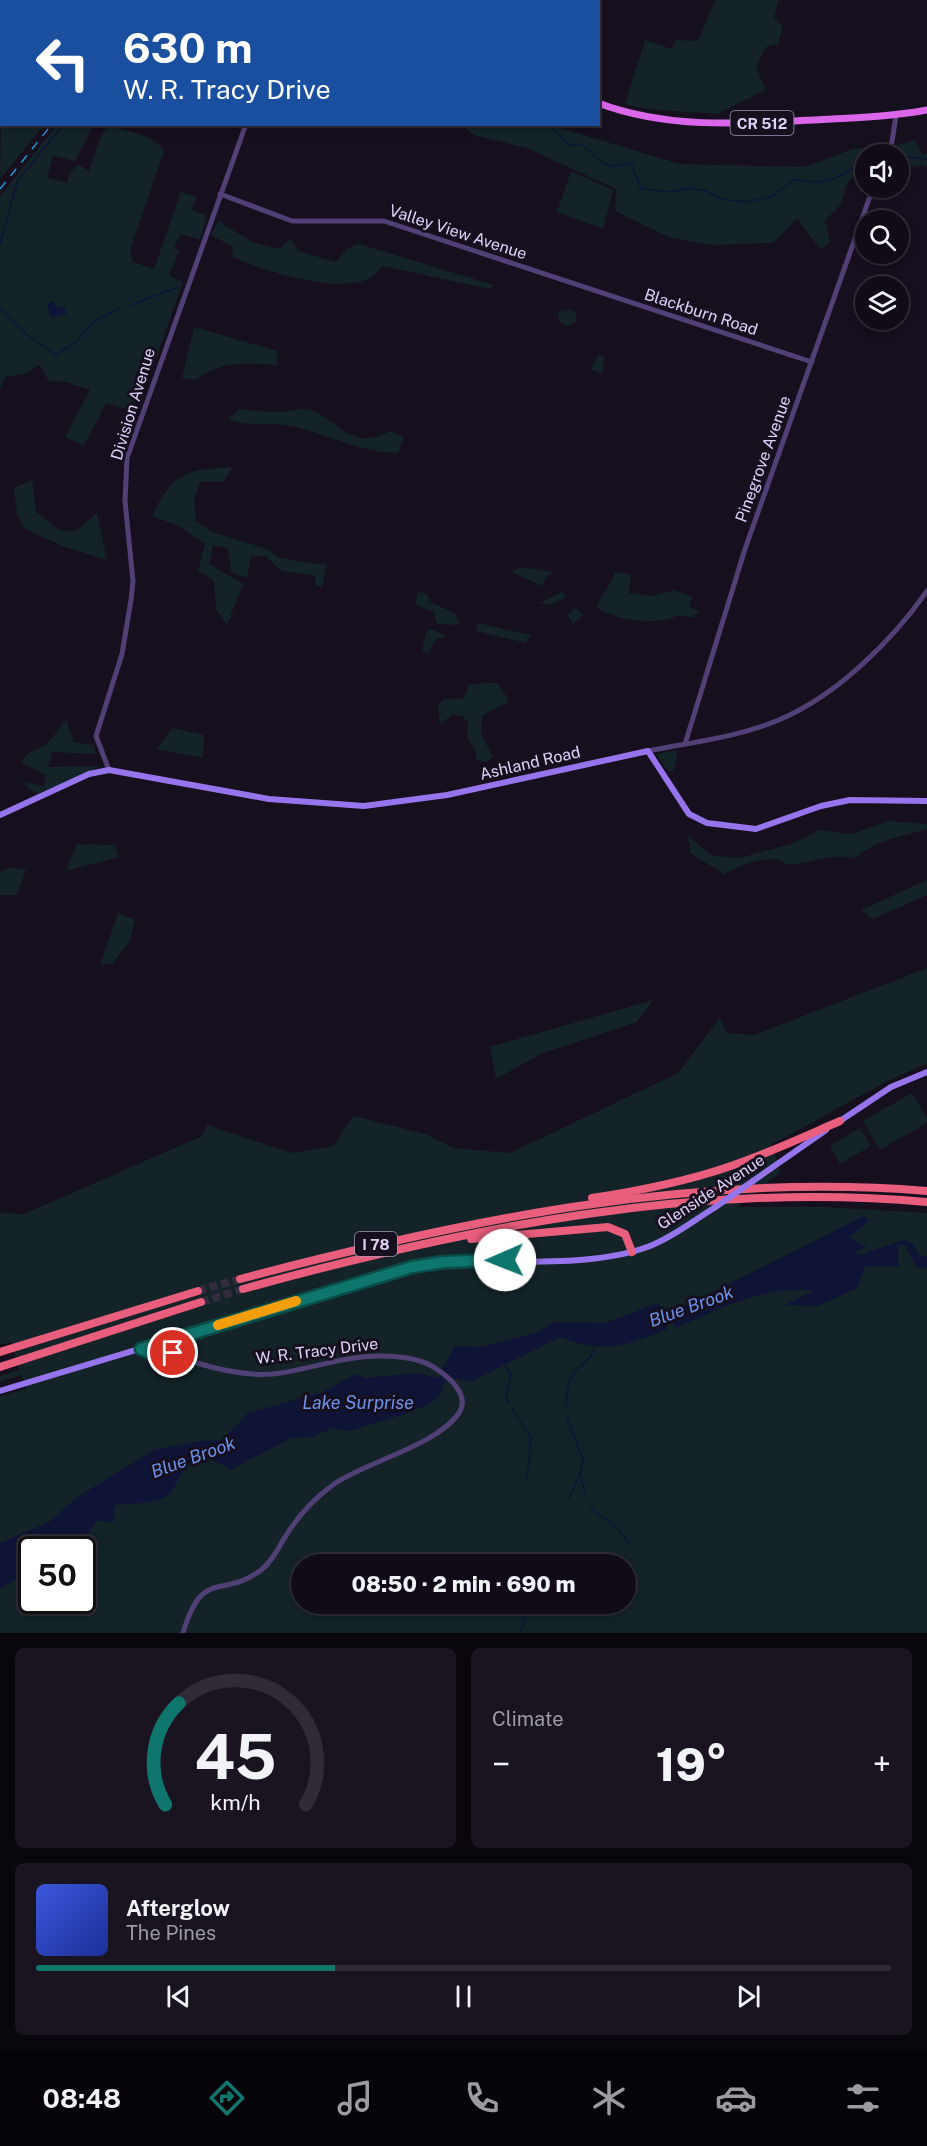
<!DOCTYPE html>
<html lang="en">
<head>
<meta charset="utf-8">
<style>
  :root { --surface:#100b16; --page:#19141f; --text:#f1f3f6; --muted:#9c9ba1; --line:#302b35; --accent:#0f766e }
  body { margin:0; font-family:"Public Sans",sans-serif; background:var(--page); color:var(--text); height:100vh; display:flex; flex-direction:column; font-size:22px; white-space:nowrap }
  * { box-sizing:border-box; margin:0 }
  p { font-size:20px; color:var(--muted) }
  .icon { flex:none; width:33px; height:33px; fill:none; stroke:currentColor; stroke-width:2; stroke-linecap:round; stroke-linejoin:round }
  .map { position:relative; height:1633px; overflow:hidden }
  .sheet { display:flex; flex-direction:column; gap:15px; padding:15px; background:#09060c; flex:1 }
  .sheet>* { flex:none }
  .guide { position:absolute; left:0px; top:0px; width:600px; height:126px; box-shadow:0 3px 9px #0003,0 0 0 2px var(--line); background:#1a4fa0; color:#fff; overflow:hidden }
  .fabs { position:absolute; left:855px; top:144px; display:grid; gap:12px }
  .fabs a { display:grid; place-items:center; width:54px; height:54px; border-radius:50%; background:var(--surface); box-shadow:0 3px 9px #0003,0 0 0 2px var(--line); font-size:30px }
  .speed { position:absolute; left:18px; top:1536px; display:flex; gap:12px; font-size:30px; font-weight:700; text-align:center }
  .speed>* { display:grid; place-content:center; width:78px; height:78px; border-radius:50%; background:var(--surface); box-shadow:0 3px 9px #0003,0 0 0 2px var(--line); line-height:1 }
  .speed .limit { border:3px solid #111; border-radius:9px; background:#fff; color:#111 }
  .pin { position:absolute; display:grid; place-items:center; width:51px; height:51px; color:#fff; margin:-26px; border:3px solid #fff; border-radius:50%; box-shadow:0 2px 6px #0007 }
  .me { position:absolute; width:66px; margin:-33px; rotate:269deg; stroke-linejoin:round; filter:drop-shadow(0 0 4px #0008) }
  .turn { display:flex; align-items:center; gap:21px; height:126px; padding:0 24px; font-size:27px }
  .turn .icon { width:78px; height:78px; stroke-width:2.5 }
  .turn b { display:block; font-size:42px; line-height:51px }
  .big { font-size:45px; font-weight:800; line-height:1.1 }
  .sheet .tile { flex:1; display:flex; flex-direction:column; justify-content:center; gap:9px; min-width:0; padding:0 21px; border-radius:9px; background:var(--page) }
  .sheet .dial { align-items:center; gap:0 }
  .dial svg { height:156px; overflow:visible; fill:none; stroke:var(--line); stroke-width:7; stroke-linecap:round; text-anchor:middle }
  .dial text { fill:var(--text); stroke:none }
  .song { display:flex; align-items:center; gap:18px }
  .cover { width:72px; height:72px; border-radius:9px; background:linear-gradient(135deg,hsl(230 70% 55%),hsl(230 70% 35%)) }
  .played { height:6px; border-radius:3px; background:linear-gradient(90deg,var(--accent) 35%,var(--line) 35%) }
  .keys { display:flex; justify-content:space-around; direction:ltr }
  .heat { display:flex; justify-content:space-between; align-items:center; font-size:33px; direction:ltr }
  .sheet .tiles { flex:1; display:grid; gap:15px; grid-template-columns:1fr 1fr }
  .tile:last-child { grid-column:span 2 }
  .trip { position:absolute; left:291px; top:1554px; width:345px; height:60px; border-radius:30px; background:var(--surface); box-shadow:0 3px 9px #0003,0 0 0 2px var(--line); font-weight:800; line-height:60px; text-align:center }
  .tabs { display:flex; height:96px; justify-content:space-around; align-items:center; background:#060409; color:var(--muted) }
  .tabs .icon { width:42px; height:42px }
  .tabs .current { color:var(--accent) }
  .tabs b { font-size:27px; color:var(--text) }
  .map>svg:first-child { display:block }
  .green { fill:#132327; fill-rule:evenodd }
  .water { fill:#0f1436 }
  .lines { fill:none; stroke-linecap:round; stroke-linejoin:round }
  .stream { stroke:#0f1436; stroke-width:1.5 }
  .motorway-tunnel { stroke:#332c3f; stroke-width:8; stroke-dasharray:8 4; stroke-linecap:butt }
  .tertiary { stroke:#504076; stroke-width:5 }
  .secondary { stroke:#9675ec; stroke-width:6 }
  .primary { stroke:#da67ea; stroke-width:7 }
  .motorway { stroke:#e95d7d; stroke-width:8 }
  .rail { stroke:#1e98d9; stroke-width:1.5; stroke-dasharray:9 8; stroke-linecap:butt }
  .secondary-bridge { stroke:#9675ec; stroke-width:6 }
  .route-casing { stroke:#0a4d48; stroke-width:15 }
  .route { stroke:#0f766e; stroke-width:10 }
  .slow { stroke:#f59e0b; stroke-width:10 }
  .labels { text-anchor:middle; dominant-baseline:central; stroke-width:6; stroke-linejoin:round; paint-order:stroke }
  .shield { fill:#150f1e; stroke:#a398b7; stroke-width:1.5 }
  .shield-label { font-size:15px; font-weight:bold; fill:#e0d2f9 }
  .street-label { font-size:16px; fill:#e0d2f9; stroke:#150f1e }
  .water-label { font-size:18px; font-style:italic; fill:#6e92eb; stroke:#150f1e }
</style>
</head>
<body>
<div class="map">
<svg width="927" height="1633" viewBox="0 0 927 1633">
  <rect width="100%" height="100%" fill="#150f1e"/>
  <!-- green -->
  <g class="green">
    <polygon points="715,0 779,0 774,17 783,27 778,44 766,47 756,67 766,90 717,114 646,109 625,104 645,40 672,49 675,40 698,41"/>
    <polygon points="1,112 2,124 44,125 0,179"/>
    <path d="M57,125H94L75,161L53,156L47,177L67,183L71,171L79,165L89,171L102,133L109,127C127,130 154,135 164,151L130,250L133,262L154,269L181,192L196,197L192,210L207,216L200,240L180,234L174,249L179,251L169,275L183,282L137,412L106,403L84,446L65,437L90,390L65,382L49,381L39,365L25,374L5,377L0,389V196Z"/>
    <polygon points="461,125 550,125 680,164 804,167 853,149 899,145 915,140 923,155 927,153 927,167 919,165 899,171 898,154 866,154 865,170 848,181 841,204 825,221 830,242 821,250 797,219 773,243 710,245 668,237 615,211 616,189 527,148 474,135"/>
    <polygon points="571,171 613,190 603,229 557,212"/>
    <path d="M218,221L252,242L280,249L290,238L299,251L335,262L348,248L359,244L494,285L490,289L382,266C379,269 376,274 373,276C342,297 263,270 232,257L233,247L211,235Z"/>
    <path d="M566,309L561,312L572,310L576,314V321L567,326C560,325 558,318 558,311Z"/>
    <path d="M194,327L277,351L278,365C243,363 225,360 195,380L182,378Z"/>
    <polygon points="598,354 604,356 602,373 591,370"/>
    <path d="M240,409C254,410 269,412 283,412C289,411 295,409 301,409C335,410 346,455 390,431L404,437L398,453C355,453 317,427 275,424C259,423 243,426 228,419Z"/>
    <path d="M233,467L223,482H200L194,500L196,521L215,533L268,549L279,558L327,565L322,587L316,585L315,576L282,571L265,556L251,557L247,578L231,572L228,548L213,545L209,564L243,584L227,625L216,609L214,581L198,571L205,544L175,524L152,517C172,471 186,470 233,467Z"/>
    <polygon points="32,480 36,512 59,530 76,531 97,513 107,560 62,546 24,528 17,514 14,488"/>
    <polygon points="519,567 554,572 546,578 542,586 512,572"/>
    <path d="M615,572L631,574L629,593L652,596L674,590L692,597L689,607L699,611L693,618L678,615C660,626 614,621 597,607C602,593 611,586 615,572Z"/>
    <polygon points="418,591 428,595 429,602 455,613 459,625 437,624 433,611 415,605"/>
    <path d="M563,591L565,597C556,603 550,607 540,603Z"/>
    <polygon points="576,608 583,615 573,624 567,614"/>
    <polygon points="478,623 531,635 526,643 476,631"/>
    <polygon points="431,629 447,636 436,639 428,653 422,650 426,632"/>
    <polygon points="485,683 497,683 507,697 507,703 483,715 481,734 493,757 487,762 477,761 475,750 467,737 468,723 463,716 452,715 440,724 438,706 443,700 464,698 469,685"/>
    <polygon points="66,720 74,742 94,745 95,754 52,752 48,767 102,766 37,794 21,782 44,786 46,775 21,762 27,754 48,743"/>
    <polygon points="172,728 204,735 203,758 157,749"/>
    <polygon points="678,750 673,771 668,771 656,754"/>
    <path d="M889,821L927,824V829C898,838 878,839 854,859C832,852 814,864 790,864C785,865 783,861 778,860C762,856 738,867 724,874L690,853L688,836L713,856L739,858L791,844L820,830L852,834Z"/>
    <polygon points="77,844 115,845 119,857 66,871"/>
    <polygon points="12,867 26,870 17,895 0,895 0,872"/>
    <polygon points="927,880 927,895 873,919 861,910"/>
    <polygon points="118,913 135,920 129,942 113,963 100,965"/>
    <path d="M927,968V1064C872,1085 824,1119 771,1144L781,1172L737,1207H823L927,1213V1633H0V1396L26,1389L21,1375L0,1382V1376L19,1370L11,1342L0,1345V1213L24,1214L202,1136L207,1125L292,1153L333,1146L353,1116L426,1134L454,1148L510,1153L678,1073L720,1018L727,1033L754,1035ZM32,1550H82V1600H32ZM302,1564H626V1604H302Z"/>
    <polygon points="653,1000 637,1022 543,1053 496,1079 490,1047"/>
    <polygon points="912,1093 927,1118 927,1123 880,1150 863,1121"/>
    <polygon points="860,1128 871,1146 840,1164 830,1146"/>
  </g>
  <!-- water -->
  <g class="water">
    <polygon points="53,301 56,308 65,306 66,314 50,317 47,304"/>
    <path d="M864,1216L869,1221L850,1237L857,1243L867,1246L856,1252L859,1255L904,1240L912,1243L920,1256H927V1269L916,1267L905,1245H897L899,1266L865,1267L857,1288L818,1306L784,1305L814,1291C767,1284 717,1310 675,1328L672,1319L668,1320L666,1330C621,1346 607,1355 560,1337L470,1382L450,1377L443,1384L440,1395L431,1403L405,1414L349,1431L332,1428L312,1437L291,1438L230,1470C209,1456 195,1451 180,1476C177,1481 174,1489 170,1493C158,1505 131,1503 115,1505L113,1522L96,1521C75,1556 69,1549 32,1550L31,1570L0,1589V1543L49,1522L79,1496L154,1450L200,1441L223,1440L248,1413L323,1392L355,1374L366,1378L416,1373L438,1378L444,1372L442,1369L455,1346L482,1347L538,1332L553,1322L605,1323L658,1303L667,1315Z"/>
  </g>
  <g class="lines">
    <!-- stream -->
    <g class="stream">
      <polyline points="0,121 2,121"/>
      <polyline points="42,124 45,125"/>
      <polyline points="543,124 556,131 569,145 581,144 603,163 613,166 631,163 641,189 671,192 689,188 706,191 721,199 745,202 771,197 794,180 818,182 835,178 866,162"/>
      <polyline points="880,154 881,154"/>
      <polyline points="898,156 927,159"/>
      <polyline points="0,244 18,180 64,124"/>
      <polyline points="131,305 178,287"/>
      <polyline points="0,308 25,333 56,355 76,342 92,323 120,308"/>
      <polyline points="505,1365 511,1375 506,1398 509,1403"/>
      <path d="M566,1407C567,1396 567,1383 574,1373C580,1363 594,1360 594,1346"/>
      <polyline points="512,1408 531,1438 527,1479"/>
      <polyline points="567,1417 583,1460 580,1473 586,1498"/>
      <polyline points="569,1499 580,1473"/>
      <polyline points="591,1505 595,1512 616,1526 631,1545"/>
      <polyline points="520,1633 527,1612"/>
    </g>
    <!-- motorway-tunnel -->
    <g class="motorway-tunnel">
      <polyline points="198,1291 240,1279"/>
      <polyline points="201,1302 243,1289"/>
    </g>
    <!-- tertiary -->
    <g class="tertiary">
      <polyline points="259,0 260,2"/>
      <polyline points="890,154 896,116"/>
      <polyline points="220,194 292,221 384,221 812,362"/>
      <polyline points="685,744 745,549 869,199 876,188"/>
      <path d="M648,751C693,742 740,737 781,719C837,695 893,640 927,591"/>
      <polyline points="109,770 96,736 122,654 131,600 133,581 125,501 127,458 246,124"/>
      <path d="M141,1349C161,1359 166,1350 180,1355C186,1357 191,1361 197,1363C220,1370 248,1376 273,1374C309,1370 342,1356 380,1356C393,1356 407,1357 420,1361C438,1366 473,1392 459,1413C436,1446 368,1461 334,1484C316,1497 299,1515 287,1534C279,1546 273,1561 261,1570C222,1600 203,1566 183,1633"/>
    </g>
    <!-- secondary -->
    <g class="secondary">
      <polyline points="0,815 89,774 109,770 269,799 364,806 447,795 648,751 689,814 707,823 756,829 821,806 850,800 927,801"/>
      <polyline points="837,1123 891,1087 927,1072"/>
      <polyline points="753,1181 826,1130"/>
      <path d="M0,1391L412,1267C486,1255 582,1272 650,1246C673,1237 693,1221 714,1208"/>
    </g>
    <!-- primary -->
    <g class="primary">
      <polyline points="401,0 402,2"/>
      <path d="M598,103C667,129 741,124 812,120C851,118 889,117 927,110"/>
    </g>
    <!-- motorway -->
    <g class="motorway">
      <path d="M592,1198C638,1191 684,1182 728,1167C767,1154 803,1137 840,1121"/>
      <polyline points="471,1239 608,1227 625,1234 632,1252"/>
      <path d="M240,1279C464,1220 694,1172 927,1191"/>
      <path d="M243,1289C464,1228 697,1181 927,1202"/>
      <polyline points="0,1352 198,1291"/>
      <polyline points="0,1367 201,1302"/>
    </g>
    <!-- rail -->
    <g class="rail">
      <polyline points="152,2 153,0"/>
      <polyline points="0,189 52,124"/>
    </g>
    <!-- secondary-bridge -->
    <polyline class="secondary-bridge" points="714,1208 753,1181"/>
  </g>
  <g class="lines">
    <defs>
      <polyline id="route" points="173,1353 157,1356 141,1349 412,1267 444,1262 505,1260"/>
    </defs>
    <!-- route casing -->
    <use href="#route" class="route-casing"/>
    <!-- route -->
    <use href="#route" class="route"/>
    <!-- slow -->
    <polyline class="slow" points="218,1325 296,1301"/>
  </g>
  <g class="labels">
    <!-- shield labels -->
    <g class="shield">
      <rect x="730.5" y="111" width="63" height="24" rx="4.5"/>
      <rect x="355" y="1232" width="42" height="24" rx="4.5"/>
    </g>
    <g class="shield-label">
      <text x="762" y="123">CR 512</text>
      <text x="376" y="1244">I 78</text>
    </g>
    <!-- street labels -->
    <g class="street-label">
      <text transform="translate(458 232) rotate(18)">Valley View Avenue</text>
      <text transform="translate(701 312) rotate(18)">Blackburn Road</text>
      <text transform="translate(133 404) rotate(-73)">Division Avenue</text>
      <text transform="translate(763 459) rotate(-70)">Pinegrove Avenue</text>
      <text transform="translate(530 763) rotate(-13)">Ashland Road</text>
      <text transform="translate(711 1192) rotate(-33)">Glenside Avenue</text>
      <text transform="translate(317 1351) rotate(-7)">W. R. Tracy Drive</text>
    </g>
    <!-- water labels -->
    <g class="water-label">
      <text transform="translate(691 1306) rotate(-20)">Blue Brook</text>
      <text x="358" y="1402">Lake Surprise</text>
      <text transform="translate(193 1457) rotate(-20)">Blue Brook</text>
    </g>
  </g>
</svg>
<div class="fabs">
<a><svg class="icon" aria-label="sound" viewBox="0 0 24 24"><path d="M4 9h4l5-4v14l-5-4H4zM17 9q2 3 0 6"/></svg></a>
<a><svg class="icon" aria-label="search" viewBox="0 0 24 24"><circle cx="10" cy="10" r="6"/><path d="M15 15l6 6"/></svg></a>
<a><svg class="icon" aria-label="layers" viewBox="0 0 24 24"><path d="M12 4l9 5-9 5-9-5zM3 14l9 5 9-5"/></svg></a>
</div>
<div class="speed"><div class="limit">50</div></div>
<div class="pin" style="left:173px;top:1353px;background:#d93025"><svg class="icon" aria-label="arrive" viewBox="0 0 24 24"><path d="M6 21V4h12l-3 4 3 4H6"/></svg></div>
<svg class="me" style="left:505px;top:1260px" viewBox="-20 -20 40 40"><circle r="19" fill="#fff"/><path d="M0-13L10 11 0 6-10 11z" fill="#0f766e"/></svg>
<div class="trip">08:50 · 2 min · 690 m</div>
<div class="guide">
<div class="turn"><svg class="icon" aria-label="left" viewBox="0 0 24 24"><path d="M17 20v-9H6M10 6l-5 5 5 5"/></svg><div><b>630 m</b>W. R. Tracy Drive</div></div>
</div>
</div>
<section class="sheet">
<div class="tiles">
<div class="tile dial"><svg viewBox="0 0 100 80">
<path d="M14 69A42 42 0 1 1 86 69"/>
<path d="M14 69A42 42 0 0 1 21 17" stroke="#0f766e"/>
<text x="50" y="56" font-size="32" font-weight="700">45</text>
<text x="50" y="72" font-size="11">km/h</text>
</svg></div>
<div class="tile"><p>Climate</p>
<div class="heat"><a>−</a><b class="big">19°</b><a>+</a></div>
</div>
<div class="tile">
<div class="song"><i class="cover"></i><div><b>Afterglow</b><p>The Pines</p></div></div>
<div class="played"></div>
<div class="keys"><svg class="icon" aria-label="previous" viewBox="0 0 24 24"><path d="M18 5L8 12l10 7zM5 5v14"/></svg><svg class="icon" aria-label="pause" viewBox="0 0 24 24"><path d="M8 5v14M16 5v14"/></svg><svg class="icon" aria-label="next" viewBox="0 0 24 24"><path d="M6 5l10 7-10 7zM19 5v14"/></svg></div>
</div>
</div>
</section>
<nav class="tabs">
<b>08:48</b>
<svg class="icon current" aria-label="directions" viewBox="0 0 24 24"><path d="M12 3l9 9-9 9-9-9zM9 14v-3h6M13 9l2 2-2 2"/></svg>
<svg class="icon" aria-label="music" viewBox="0 0 24 24"><path d="M9 18V5l10-2v13"/><circle cx="6" cy="18" r="3"/><circle cx="16" cy="16" r="3"/></svg>
<svg class="icon" aria-label="phone" viewBox="0 0 24 24"><path d="M5 4h4l2 5-3 2q2 4 5 5l2-3 5 2v4C11 20 4 13 5 4z"/></svg>
<svg class="icon" aria-label="climate" viewBox="0 0 24 24"><path d="M12 3v18M4 7l16 10M4 17L20 7"/></svg>
<svg class="icon" aria-label="car" viewBox="0 0 24 24"><path d="M5 17H2v-5l4-1 3-4h7l3 4 3 1v5h-3M9 17h6M6 11h13"/><circle cx="7" cy="17" r="2"/><circle cx="17" cy="17" r="2"/></svg>
<svg class="icon" aria-label="filters" viewBox="0 0 24 24"><path d="M4 7h16M4 17h16"/><circle cx="9" cy="7" r="2"/><circle cx="15" cy="17" r="2"/></svg>
</nav>
</body>
</html>
